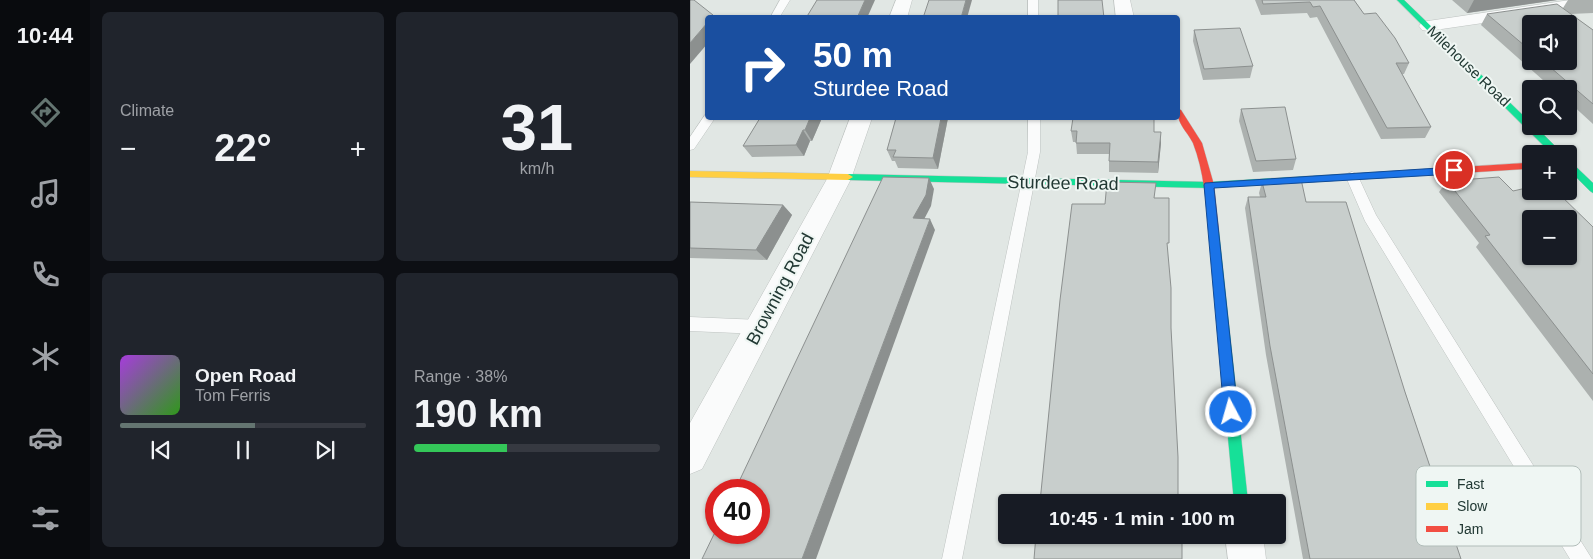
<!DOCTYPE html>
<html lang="en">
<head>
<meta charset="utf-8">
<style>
  :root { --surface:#171b24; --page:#20242c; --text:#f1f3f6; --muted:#9ea1a6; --line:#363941; --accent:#647571 }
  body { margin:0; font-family:Helvetica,sans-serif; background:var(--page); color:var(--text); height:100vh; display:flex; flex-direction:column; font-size:19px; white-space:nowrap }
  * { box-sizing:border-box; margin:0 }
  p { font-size:16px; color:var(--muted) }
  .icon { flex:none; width:28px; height:28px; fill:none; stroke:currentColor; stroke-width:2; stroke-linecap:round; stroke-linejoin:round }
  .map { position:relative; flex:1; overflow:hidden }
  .panel { display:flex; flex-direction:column; gap:12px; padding:12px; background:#0d0f14; width:600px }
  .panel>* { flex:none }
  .top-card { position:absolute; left:15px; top:15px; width:475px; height:105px; border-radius:5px; box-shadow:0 1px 4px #0004; background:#1a4fa0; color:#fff; overflow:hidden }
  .controls { position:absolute; left:832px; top:15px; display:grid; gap:10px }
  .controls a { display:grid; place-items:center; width:55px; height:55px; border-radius:5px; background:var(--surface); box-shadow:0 1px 4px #0004; font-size:25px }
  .speed { position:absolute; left:15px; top:479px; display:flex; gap:10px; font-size:25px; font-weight:700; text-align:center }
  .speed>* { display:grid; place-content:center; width:65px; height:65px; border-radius:50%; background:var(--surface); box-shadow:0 1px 4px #0004; line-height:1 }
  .speed .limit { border:8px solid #d22; background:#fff; color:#111 }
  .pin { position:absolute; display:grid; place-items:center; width:42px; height:42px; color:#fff; margin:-21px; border:2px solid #fff; border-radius:50%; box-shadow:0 1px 5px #0007 }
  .me { position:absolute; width:55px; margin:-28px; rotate:354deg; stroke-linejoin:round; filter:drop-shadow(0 0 4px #0008) }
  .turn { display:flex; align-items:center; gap:18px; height:105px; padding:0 25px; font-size:22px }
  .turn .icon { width:65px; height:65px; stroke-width:2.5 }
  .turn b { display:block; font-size:35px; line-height:42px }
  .big { font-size:38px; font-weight:700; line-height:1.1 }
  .panel .tile { flex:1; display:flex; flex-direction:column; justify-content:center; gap:8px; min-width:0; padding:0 18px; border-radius:8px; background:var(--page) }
  .panel .dial { align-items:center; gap:0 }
  .dial b { font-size:65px; line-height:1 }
  .song { display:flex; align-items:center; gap:15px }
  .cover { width:60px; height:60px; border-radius:8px; background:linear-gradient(135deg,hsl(280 70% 55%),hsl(110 70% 35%)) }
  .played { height:5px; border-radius:2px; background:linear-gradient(90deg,var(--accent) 55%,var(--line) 55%) }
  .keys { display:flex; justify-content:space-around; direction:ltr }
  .heat { display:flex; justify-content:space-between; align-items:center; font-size:28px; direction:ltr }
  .charge { height:8px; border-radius:4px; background:linear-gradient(90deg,#34c759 38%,var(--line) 0) }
  .panel .tiles { flex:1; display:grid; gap:12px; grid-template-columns:repeat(2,1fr) }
  .trip { position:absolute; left:308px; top:494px; width:288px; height:50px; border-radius:5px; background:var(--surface); box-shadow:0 1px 4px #0004; font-weight:700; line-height:50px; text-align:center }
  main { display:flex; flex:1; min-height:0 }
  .tabs { display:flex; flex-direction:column; width:90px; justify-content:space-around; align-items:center; background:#090b0e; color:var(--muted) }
  .tabs .icon { width:35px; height:35px }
  .tabs .active { color:var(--accent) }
  .tabs b { font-size:22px; color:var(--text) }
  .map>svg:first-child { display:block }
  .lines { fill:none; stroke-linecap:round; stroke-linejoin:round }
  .lane-casing { stroke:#bec3c1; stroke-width:1 }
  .street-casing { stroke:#bec3c1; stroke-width:1 }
  .fast-casing { stroke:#bdc4c1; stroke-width:1 }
  .slow-casing { stroke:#bdc4c1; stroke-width:1 }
  .jam-casing { stroke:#bdc4c1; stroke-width:1 }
  .lane { fill:#fafbfb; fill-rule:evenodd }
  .street { fill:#fafbfb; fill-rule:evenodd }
  .fast { fill:#16e098; fill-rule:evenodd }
  .slow { fill:#ffcf43; fill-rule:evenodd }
  .jam { fill:#f24e42; fill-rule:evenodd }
  .wall { fill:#acb1af; fill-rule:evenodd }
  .shaded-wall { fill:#8c908f }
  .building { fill:#c8cecc; stroke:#8c908f; fill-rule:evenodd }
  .route { fill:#1a73e8; stroke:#114b97 }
  .labels { text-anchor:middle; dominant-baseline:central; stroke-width:4; stroke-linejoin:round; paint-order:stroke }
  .far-street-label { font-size:15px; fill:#213833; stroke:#eff6f3 }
  .street-label { font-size:18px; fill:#213833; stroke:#eff6f3 }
  .key { fill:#eff6f3; stroke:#b1bdb9; stroke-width:1 }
  .key-label { font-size:14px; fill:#213833 }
</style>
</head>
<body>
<main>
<nav class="tabs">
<b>10:44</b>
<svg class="icon active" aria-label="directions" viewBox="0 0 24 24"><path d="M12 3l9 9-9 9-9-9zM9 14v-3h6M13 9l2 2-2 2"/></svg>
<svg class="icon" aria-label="music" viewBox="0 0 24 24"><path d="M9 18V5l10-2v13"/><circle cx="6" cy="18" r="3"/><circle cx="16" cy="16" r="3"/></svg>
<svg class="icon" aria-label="phone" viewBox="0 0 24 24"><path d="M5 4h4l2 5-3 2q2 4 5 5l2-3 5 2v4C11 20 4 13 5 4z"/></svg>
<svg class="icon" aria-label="climate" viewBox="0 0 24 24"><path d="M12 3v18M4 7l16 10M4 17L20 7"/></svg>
<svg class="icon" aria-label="car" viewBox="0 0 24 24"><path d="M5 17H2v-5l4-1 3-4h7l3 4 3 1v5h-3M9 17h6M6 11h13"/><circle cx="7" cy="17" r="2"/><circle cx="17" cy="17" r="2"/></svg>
<svg class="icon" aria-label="filters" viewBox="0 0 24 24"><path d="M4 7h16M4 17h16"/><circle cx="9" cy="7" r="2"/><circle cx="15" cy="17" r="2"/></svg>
</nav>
<section class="panel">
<div class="tiles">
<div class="tile"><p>Climate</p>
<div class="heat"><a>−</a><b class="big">22°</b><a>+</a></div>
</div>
<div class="tile dial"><b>31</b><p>km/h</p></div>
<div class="tile">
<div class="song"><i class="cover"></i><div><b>Open Road</b><p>Tom Ferris</p></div></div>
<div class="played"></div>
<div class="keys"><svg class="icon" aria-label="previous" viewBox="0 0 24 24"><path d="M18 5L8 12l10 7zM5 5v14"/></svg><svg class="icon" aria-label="pause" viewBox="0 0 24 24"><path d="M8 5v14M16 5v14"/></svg><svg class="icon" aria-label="next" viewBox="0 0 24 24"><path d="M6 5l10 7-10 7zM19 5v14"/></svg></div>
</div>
<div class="tile"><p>Range · 38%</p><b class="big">190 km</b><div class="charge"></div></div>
</div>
</section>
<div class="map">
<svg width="903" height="559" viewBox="0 0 903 559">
  <rect width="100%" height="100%" fill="#e1e7e4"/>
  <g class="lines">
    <defs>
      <g id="lane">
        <polygon points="90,0 100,0 89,18 80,18"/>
        <rect x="338" y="0" width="10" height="18"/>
        <polygon points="15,115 25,118 4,149 0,150 0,137"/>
        <polygon points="338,118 350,118 350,152 272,559 252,559 338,152"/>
        <polygon points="662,172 667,174 686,215 902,559 880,559 675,221 656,177 657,174"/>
        <polygon points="0,317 70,320 76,322 78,327 76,332 70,334 0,331"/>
      </g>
      <g id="street">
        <polygon points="206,0 222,0 217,18 199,18"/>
        <polygon points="424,0 440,0 444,18 426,18"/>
        <polygon points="880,0 903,0 903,7 738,31 732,30 729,26 732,22 738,21"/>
        <polygon points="160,118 182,118 161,179 12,469 0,474 0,423 137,179"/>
        <polygon points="535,535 573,535 576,559 538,559"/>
      </g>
      <g id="fast">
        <polygon points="707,0 714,0 841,123 841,126 845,126 873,154 862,154"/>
        <polygon points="879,162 882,163 903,183 903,193 900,191 879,170"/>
        <polygon points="724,170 729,173 724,176 519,188 158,180 153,177 158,174 519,182"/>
        <polygon points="524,228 529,232 558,502 544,502 519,232"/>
      </g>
      <polygon id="slow" points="0,171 158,174 163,177 158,180 0,177"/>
      <g id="jam">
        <path d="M488,109L491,110L512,143L524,185L529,232L524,236L519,232C516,202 514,171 503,143C497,131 486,123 488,109Z"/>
        <polygon points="835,163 840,166 835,169 724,176 719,173 724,170"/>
      </g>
    </defs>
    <!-- lane casing -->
    <use href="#lane" class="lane-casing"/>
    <!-- street casing -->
    <use href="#street" class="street-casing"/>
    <!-- fast casing -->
    <use href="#fast" class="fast-casing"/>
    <!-- slow casing -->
    <use href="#slow" class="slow-casing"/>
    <!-- jam casing -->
    <use href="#jam" class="jam-casing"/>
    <!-- lane -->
    <use href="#lane" class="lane"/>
    <!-- street -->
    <use href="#street" class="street"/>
    <!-- fast -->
    <use href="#fast" class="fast"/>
    <!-- slow -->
    <use href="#slow" class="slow"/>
    <!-- jam -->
    <use href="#jam" class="jam"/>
  </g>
  <!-- wall -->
  <g class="wall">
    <polygon points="565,0 664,0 674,14 719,63 714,74 712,74 741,127 735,138 691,139 627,17 620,18 617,13 571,15"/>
    <polygon points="762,0 867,0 777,13"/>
    <path d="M878,0H903V13L880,14L903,30V124L879,102V89H863L791,25L797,14L873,8ZM841,24L879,61H841Z"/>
    <polygon points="504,30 563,66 560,78 513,80 503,41"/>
    <polygon points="551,109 606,159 603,170 563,172 549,121"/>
    <polygon points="70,118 132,118 122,141 120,141 114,156 62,157 53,146"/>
    <polygon points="206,118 258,118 248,169 208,168 205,161 202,161 197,150"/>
    <polygon points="381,131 464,132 471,143 468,173 419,172 419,154 387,154 386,142 383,142"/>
    <polygon points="757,181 823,191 903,227 903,401 786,247 789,243 749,192"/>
    <polygon points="572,182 616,202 715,392 771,559 613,559 576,355 555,208 558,197 570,197 569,193"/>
    <polygon points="0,202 93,205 102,215 77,260 0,258"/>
  </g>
  <!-- shaded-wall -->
  <g class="shaded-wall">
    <polygon points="175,0 185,0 177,18 167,18"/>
    <polygon points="276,0 282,0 277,18 271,18"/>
    <polygon points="784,0 867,0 777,13"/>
    <polygon points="18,22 18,43 0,64 0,43"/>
    <polygon points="120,118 132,118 122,141 115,130"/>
    <polygon points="251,118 258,118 248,169 243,158"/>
    <polygon points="113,130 120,141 114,156 106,145"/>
    <polygon points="471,132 471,143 468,173 468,162"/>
    <polygon points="239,178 244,189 241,206 229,229 223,218"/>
    <polygon points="93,205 102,215 77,260 66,250"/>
    <polygon points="240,219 245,230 126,559 112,559"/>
  </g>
  <!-- building -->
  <g class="building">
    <polygon points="1,0 4,0 23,15 21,18 18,18 18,22 0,43 0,1"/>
    <polygon points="127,0 175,0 167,18 116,18"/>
    <polygon points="239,0 276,0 271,18 233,18"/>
    <polygon points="368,0 412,0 414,18 368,18"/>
    <polygon points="572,0 664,0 674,14 686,13 705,38 719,63 706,63 741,127 697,128 630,6 623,7 620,2 573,4"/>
    <polygon points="867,4 903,30 903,104 853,61 879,61 879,24 841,24 841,51 797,14"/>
    <polygon points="550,28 563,66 514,69 504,30"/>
    <polygon points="595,107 606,159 566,161 551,109"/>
    <polygon points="70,118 120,118 115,130 113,130 106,145 53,146"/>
    <polygon points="206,118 251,118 243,158 203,157 206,150 197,150"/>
    <polygon points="383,118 464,118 464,132 471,132 468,162 419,161 420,143 386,143 387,131 381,131"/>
    <polygon points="193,177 239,178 236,195 223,218 240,219 112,559 12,559 26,530 26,532 69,532 69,490 45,490"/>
    <path d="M809,177L823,191L841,187V191H866L903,227V374L795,236L800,235L757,181ZM841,219H879V256H841Z"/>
    <polygon points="611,179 616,202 656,202 715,392 771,559 620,559 580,346 558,197 576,197 572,182"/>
    <polygon points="417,182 466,183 464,198 479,198 479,243 477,243 481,288 481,328 488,457 488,502 350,502 370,300 382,204 415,204"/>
    <polygon points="0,202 93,205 66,250 0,248"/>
    <polygon points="346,535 492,535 492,559 344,559"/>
  </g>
  <!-- route -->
  <polygon class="route" points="764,167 768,170 764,174 524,188 548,412 546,416 541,418 536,416 534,412 514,185 515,183"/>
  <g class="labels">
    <!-- far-street labels -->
    <g class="far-street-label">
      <text transform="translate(779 66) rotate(44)">Milehouse Road</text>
    </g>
    <!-- street labels -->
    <g class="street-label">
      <text transform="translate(373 183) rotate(1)">Sturdee Road</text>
      <text transform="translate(90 289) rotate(-62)">Browning Road</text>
    </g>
  </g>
  <!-- legend -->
  <rect x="726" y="466" width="165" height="80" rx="8" class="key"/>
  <rect x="736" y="481" width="22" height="6" fill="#16e098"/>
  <rect x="736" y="503" width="22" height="7" fill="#ffcf43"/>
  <rect x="736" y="526" width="22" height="6" fill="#f24e42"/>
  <g class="key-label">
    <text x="767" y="489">Fast</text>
    <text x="767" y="511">Slow</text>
    <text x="767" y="534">Jam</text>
  </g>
</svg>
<div class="controls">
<a><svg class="icon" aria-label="sound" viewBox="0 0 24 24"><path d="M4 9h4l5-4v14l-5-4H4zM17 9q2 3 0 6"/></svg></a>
<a><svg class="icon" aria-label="search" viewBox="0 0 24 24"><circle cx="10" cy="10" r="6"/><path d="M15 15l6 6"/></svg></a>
<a>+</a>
<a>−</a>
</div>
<div class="speed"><div class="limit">40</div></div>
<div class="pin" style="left:764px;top:170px;background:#d93025"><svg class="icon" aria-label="arrive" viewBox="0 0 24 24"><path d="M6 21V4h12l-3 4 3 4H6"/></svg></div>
<svg class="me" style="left:541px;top:412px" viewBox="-20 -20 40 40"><circle r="17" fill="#1a73e8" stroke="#fff" stroke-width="3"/><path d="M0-11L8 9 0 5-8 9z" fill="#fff"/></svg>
<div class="trip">10:45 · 1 min · 100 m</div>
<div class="top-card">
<div class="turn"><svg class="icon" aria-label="right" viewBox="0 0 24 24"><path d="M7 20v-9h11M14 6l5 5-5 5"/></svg><div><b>50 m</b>Sturdee Road</div></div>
</div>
</div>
</main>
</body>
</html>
